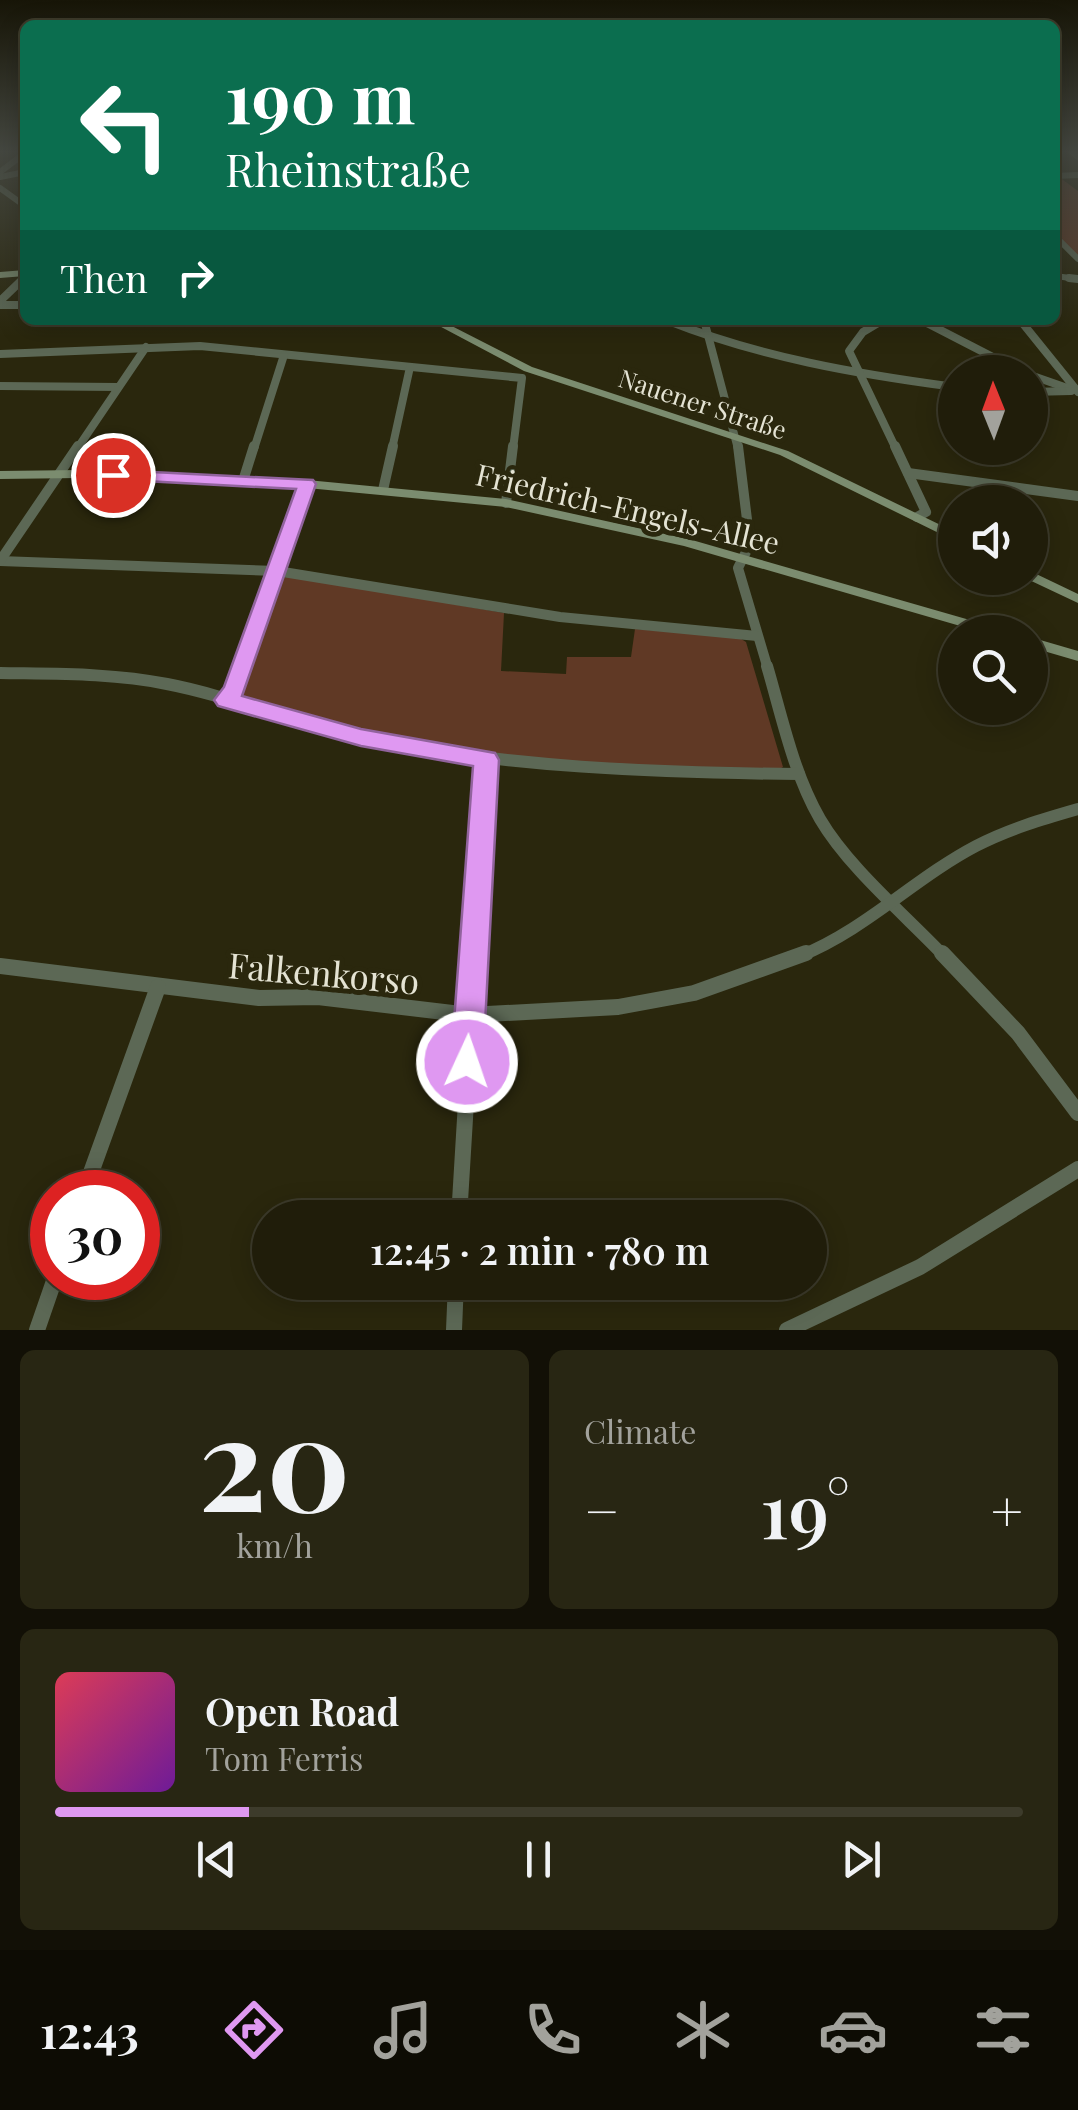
<!DOCTYPE html>
<html lang="en">
<head>
<meta charset="utf-8">
<style>
  :root { --surface:#201d0a; --page:#282613; --text:#f1f3f6; --muted:#a2a29c; --line:#3d3b2b; --accent:#df98f1 }
  body { margin:0; font-family:"Playfair Display",serif; background:var(--page); color:var(--text); height:100vh; display:flex; flex-direction:column; font-size:38px; white-space:nowrap }
  * { box-sizing:border-box; margin:0 }
  p { font-size:32px; color:var(--muted) }
  .icon { flex:none; width:55px; height:55px; fill:none; stroke:currentColor; stroke-width:2; stroke-linecap:round; stroke-linejoin:round }
  .map { position:relative; height:1330px; overflow:hidden }
  .side { display:flex; flex-direction:column; gap:20px; padding:20px; background:#121006; flex:1 }
  .side>* { flex:none }
  .banner { position:absolute; left:20px; top:20px; width:1040px; height:305px; border-radius:15px; box-shadow:0 5px 25px #0003,0 0 0 2px var(--line); background:#0b6e4f; color:#fff; overflow:hidden }
  .needle { width:65px; rotate:359deg }
  .controls { position:absolute; left:938px; top:355px; display:grid; gap:20px }
  .controls a { display:grid; place-items:center; width:110px; height:110px; border-radius:50%; background:var(--surface); box-shadow:0 5px 25px #0003,0 0 0 2px var(--line); font-size:50px }
  .speed { position:absolute; left:30px; top:1170px; display:flex; gap:20px; font-size:50px; font-weight:700; text-align:center }
  .speed>* { display:grid; place-content:center; width:130px; height:130px; border-radius:50%; background:var(--surface); box-shadow:0 5px 25px #0003,0 0 0 2px var(--line); line-height:1 }
  .speed .limit { border:15px solid #d22; background:#fff; color:#111 }
  .pin { position:absolute; display:grid; place-items:center; width:85px; height:85px; color:#fff; margin:-42px; border:5px solid #fff; border-radius:50%; box-shadow:0 2px 10px #0007 }
  .me { position:absolute; width:110px; margin:-55px; rotate:3deg; stroke-linejoin:round; filter:drop-shadow(0 0 8px #0008) }
  .turn { display:flex; align-items:center; gap:35px; height:210px; padding:0 40px; font-size:45px }
  .turn .icon { width:130px; height:130px; stroke-width:2.5 }
  .turn b { display:block; font-size:70px; line-height:85px }
  .then { display:flex; align-items:center; height:95px; padding:0 40px; background:#0003; gap:20px; font-size:38px }
  .big { font-size:75px; font-weight:600; line-height:1.1 }
  .side .tile { flex:1; display:flex; flex-direction:column; justify-content:center; gap:15px; min-width:0; padding:0 35px; border-radius:15px; background:var(--page) }
  .side .dial { align-items:center; gap:0 }
  .dial b { font-size:130px; line-height:1 }
  .song { display:flex; align-items:center; gap:30px }
  .cover { width:120px; height:120px; border-radius:15px; background:linear-gradient(135deg,hsl(350 70% 55%),hsl(280 70% 35%)) }
  .played { height:10px; border-radius:5px; background:linear-gradient(90deg,var(--accent) 20%,var(--line) 20%) }
  .keys { display:flex; justify-content:space-around; direction:ltr }
  .heat { display:flex; justify-content:space-between; align-items:center; font-size:55px; direction:ltr }
  .side .tiles { flex:1; display:grid; gap:20px; grid-template-columns:1fr 1fr }
  .tile:last-child { grid-column:span 2 }
  .trip { position:absolute; left:252px; top:1200px; width:575px; height:100px; border-radius:50px; background:var(--surface); box-shadow:0 5px 25px #0003,0 0 0 2px var(--line); font-weight:600; line-height:100px; text-align:center }
  .menu { display:flex; height:160px; justify-content:space-around; align-items:center; background:#0d0c04; color:var(--muted) }
  .menu .icon { width:70px; height:70px }
  .menu .current { color:var(--accent) }
  .menu b { font-size:45px; color:var(--text) }
  .map>svg:first-child { display:block }
  .green { fill:#603925 }
  .lines { fill:none; stroke-linecap:round; stroke-linejoin:round }
  .street-far4 { stroke:#5c6855; stroke-width:6 }
  .street-far3 { stroke:#5c6855; stroke-width:8 }
  .street-far2 { stroke:#5c6855; stroke-width:10 }
  .street-far1 { stroke:#5c6855; stroke-width:12 }
  .street { stroke:#5c6855; stroke-width:16 }
  .secondary { fill:#7b8c6f; fill-rule:evenodd }
  .route { fill:#df98f1; stroke:#91639d; stroke-width:2.5 }
  .labels { text-anchor:middle; dominant-baseline:central; stroke-width:10; stroke-linejoin:round; paint-order:stroke }
  .far-street-label { font-size:25px; fill:#e4e3d3; stroke:#2a270d }
  .street-label { font-size:30px; fill:#e4e3d3; stroke:#2a270d }
  .near-street-label { font-size:35px; fill:#e4e3d3; stroke:#2a270d }
</style>
</head>
<body>
<div class="map">
<svg width="1078" height="1330" viewBox="0 0 1078 1330">
  <rect width="100%" height="100%" fill="#2a270d"/>
  <!-- green -->
  <g class="green">
    <polygon points="1055,174 1078,191 1078,259 1055,236"/>
    <path d="M293,576L504,613L501,671L566,674L567,657H631L635,629L738,637L746,642L783,767L778,770C639,770 503,762 367,735C324,727 283,712 241,701L238,695L280,578Z"/>
  </g>
  <g class="lines">
    <!-- street-far4 -->
    <g class="street-far4">
      <polyline points="1070,150 1078,157"/>
      <polyline points="0,172 25,153"/>
      <polyline points="1055,176 1078,175"/>
      <polyline points="0,177 25,172"/>
      <polyline points="0,188 25,206"/>
      <polyline points="1055,236 1078,259"/>
      <polyline points="1055,276 1078,279"/>
      <polyline points="21,280 25,277"/>
    </g>
    <!-- street-far3 -->
    <g class="street-far3">
      <polyline points="1069,278 1078,279"/>
      <polyline points="0,301 24,278"/>
      <polyline points="0,305 25,305"/>
      <path d="M666,320C759,357 856,374 955,387"/>
      <polyline points="704,320 738,449"/>
      <polyline points="883,320 863,332 849,351 896,449"/>
      <polyline points="921,320 1022,372"/>
      <polyline points="1020,320 1078,392"/>
      <polyline points="0,354 200,346 522,378 513,449"/>
      <polyline points="1030,375 1073,390"/>
      <polyline points="0,386 118,387"/>
      <polyline points="1030,392 1071,391"/>
      <polyline points="77,449 146,347"/>
      <polyline points="254,449 284,355"/>
      <polyline points="392,449 410,367"/>
    </g>
    <!-- street-far2 -->
    <g class="street-far2">
      <polyline points="738,446 750,544 738,568 768,669"/>
      <polyline points="895,446 926,512 917,517"/>
      <polyline points="908,473 1078,496"/>
      <polyline points="243,481 254,446"/>
      <polyline points="383,490 393,446"/>
      <polyline points="506,503 513,446"/>
      <polyline points="0,561 277,571 560,617 757,636"/>
      <polyline points="0,561 78,446"/>
      <polyline points="242,669 307,484"/>
    </g>
    <!-- street-far1 -->
    <g class="street-far1">
      <path d="M767,666C782,717 793,772 820,819C848,867 905,915 944,956"/>
      <path d="M0,673C56,674 112,673 167,684C235,697 298,726 366,739C508,767 654,773 799,774"/>
      <polyline points="226,700 235,690 243,666"/>
      <polyline points="474,956 486,760"/>
      <path d="M800,956C865,930 915,878 976,846C1009,829 1043,819 1078,809"/>
    </g>
    <!-- street -->
    <g class="street">
      <polyline points="942,953 1018,1033 1078,1113"/>
      <polyline points="0,966 259,998 318,997 469,1015 618,1007 694,993 806,953"/>
      <polyline points="84,1192 158,987"/>
      <polyline points="459,1218 475,953"/>
      <polyline points="37,1330 55,1278"/>
      <polyline points="454,1330 456,1282"/>
      <polyline points="787,1330 920,1267 1078,1169"/>
    </g>
    <!-- secondary -->
    <g class="secondary">
      <polygon points="25,270 25,276 0,278 0,272"/>
      <polygon points="428,320 440,320 532,367 788,451 955,532 955,541 780,455 524,371"/>
      <polygon points="79,470 307,480 506,499 692,540 1001,629 1003,632 981,632 684,546 506,507 307,488 79,478 0,479 0,471"/>
      <polygon points="1030,571 1078,594 1078,603 1025,578 1030,578"/>
      <polygon points="1030,637 1078,651 1078,661 1030,647"/>
    </g>
  </g>
  <!-- sky -->
  <linearGradient id="sky" x2="0" y2="1"><stop stop-color="#171507"/><stop offset="0.45" stop-color="#444740"/><stop offset="1" stop-color="#444740" stop-opacity="0"/></linearGradient>
  <rect width="1078" height="336" fill="url(#sky)"/>
  <!-- route -->
  <polygon class="route" points="113,470 313,480 316,484 242,696 361,729 495,753 499,760 483,1062 478,1073 467,1077 455,1073 451,1062 473,766 361,746 218,706 214,700 224,687 296,489 107,479 107,471"/>
  <g class="labels">
    <!-- far-street labels -->
    <g class="far-street-label">
      <text transform="translate(703 403) rotate(18)">Nauener Straße</text>
    </g>
    <!-- street labels -->
    <g class="street-label">
      <text transform="translate(628 508) rotate(13)">Friedrich-Engels-Allee</text>
    </g>
    <!-- near-street labels -->
    <g class="near-street-label">
      <text transform="translate(324 972) rotate(5)">Falkenkorso</text>
    </g>
  </g>
</svg>
<div class="controls">
<a><svg class="needle" viewBox="-14 -14 28 28"><path d="M0-13l5 13h-10z" fill="#e53935"/><path d="M0 13l5-13h-10z" fill="#a2a29c"/></svg></a>
<a><svg class="icon" aria-label="sound" viewBox="0 0 24 24"><path d="M4 9h4l5-4v14l-5-4H4zM17 9q2 3 0 6"/></svg></a>
<a><svg class="icon" aria-label="search" viewBox="0 0 24 24"><circle cx="10" cy="10" r="6"/><path d="M15 15l6 6"/></svg></a>
</div>
<div class="speed"><div class="limit">30</div></div>
<div class="pin" style="left:113px;top:475px;background:#d93025"><svg class="icon" aria-label="arrive" viewBox="0 0 24 24"><path d="M6 21V4h12l-3 4 3 4H6"/></svg></div>
<svg class="me" style="left:467px;top:1062px" viewBox="-20 -20 40 40"><circle r="17" fill="#df98f1" stroke="#fff" stroke-width="3"/><path d="M0-11L8 9 0 5-8 9z" fill="#fff"/></svg>
<div class="trip">12:45 · 2 min · 780 m</div>
<div class="banner">
<div class="turn"><svg class="icon" aria-label="left" viewBox="0 0 24 24"><path d="M17 20v-9H6M10 6l-5 5 5 5"/></svg><div><b>190 m</b>Rheinstraße</div></div>
<div class="then">Then<svg class="icon" aria-label="right" viewBox="0 0 24 24"><path d="M7 20v-9h11M14 6l5 5-5 5"/></svg></div>
</div>
</div>
<section class="side">
<div class="tiles">
<div class="tile dial"><b>20</b><p>km/h</p></div>
<div class="tile"><p>Climate</p>
<div class="heat"><a>−</a><b class="big">19°</b><a>+</a></div>
</div>
<div class="tile">
<div class="song"><i class="cover"></i><div><b>Open Road</b><p>Tom Ferris</p></div></div>
<div class="played"></div>
<div class="keys"><svg class="icon" aria-label="previous" viewBox="0 0 24 24"><path d="M18 5L8 12l10 7zM5 5v14"/></svg><svg class="icon" aria-label="pause" viewBox="0 0 24 24"><path d="M8 5v14M16 5v14"/></svg><svg class="icon" aria-label="next" viewBox="0 0 24 24"><path d="M6 5l10 7-10 7zM19 5v14"/></svg></div>
</div>
</div>
</section>
<nav class="menu">
<b>12:43</b>
<svg class="icon current" aria-label="directions" viewBox="0 0 24 24"><path d="M12 3l9 9-9 9-9-9zM9 14v-3h6M13 9l2 2-2 2"/></svg>
<svg class="icon" aria-label="music" viewBox="0 0 24 24"><path d="M9 18V5l10-2v13"/><circle cx="6" cy="18" r="3"/><circle cx="16" cy="16" r="3"/></svg>
<svg class="icon" aria-label="phone" viewBox="0 0 24 24"><path d="M5 4h4l2 5-3 2q2 4 5 5l2-3 5 2v4C11 20 4 13 5 4z"/></svg>
<svg class="icon" aria-label="climate" viewBox="0 0 24 24"><path d="M12 3v18M4 7l16 10M4 17L20 7"/></svg>
<svg class="icon" aria-label="car" viewBox="0 0 24 24"><path d="M5 17H2v-5l4-1 3-4h7l3 4 3 1v5h-3M9 17h6M6 11h13"/><circle cx="7" cy="17" r="2"/><circle cx="17" cy="17" r="2"/></svg>
<svg class="icon" aria-label="filters" viewBox="0 0 24 24"><path d="M4 7h16M4 17h16"/><circle cx="9" cy="7" r="2"/><circle cx="15" cy="17" r="2"/></svg>
</nav>
</body>
</html>
